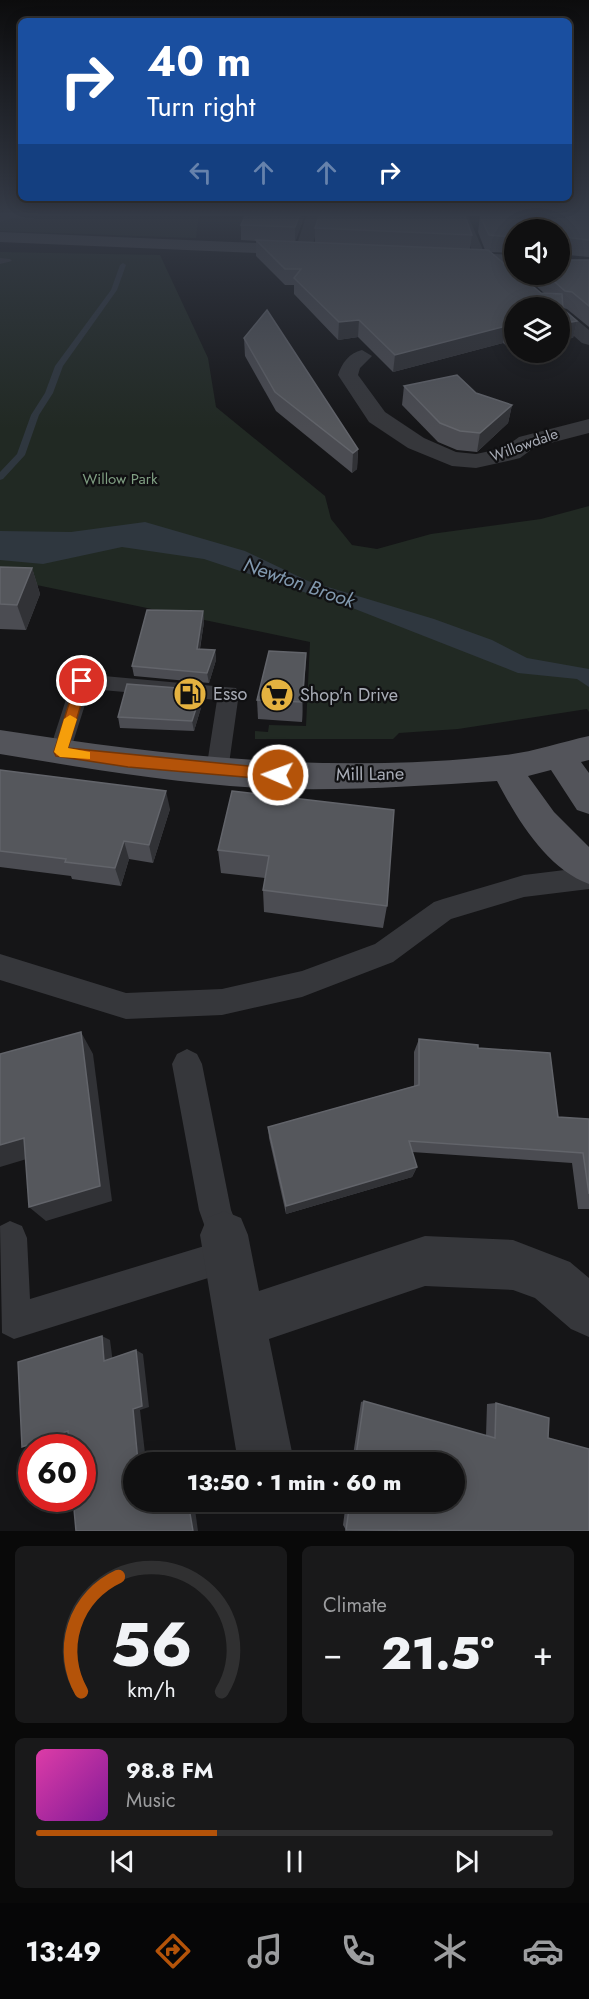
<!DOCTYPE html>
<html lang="en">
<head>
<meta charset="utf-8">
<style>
  :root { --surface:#101011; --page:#19191a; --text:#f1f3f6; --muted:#9c9d9f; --line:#303031; --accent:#b45309 }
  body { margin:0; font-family:Jost,sans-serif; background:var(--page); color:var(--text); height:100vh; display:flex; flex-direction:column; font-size:22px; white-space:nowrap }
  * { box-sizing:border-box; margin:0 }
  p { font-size:20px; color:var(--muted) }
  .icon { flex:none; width:33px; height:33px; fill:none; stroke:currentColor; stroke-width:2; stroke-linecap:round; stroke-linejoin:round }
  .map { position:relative; height:1531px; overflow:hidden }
  .details { display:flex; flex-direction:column; gap:15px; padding:15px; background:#090909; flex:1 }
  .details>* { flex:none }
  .top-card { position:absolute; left:18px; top:18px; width:554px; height:183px; border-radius:9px; box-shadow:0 3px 15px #0003,0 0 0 2px var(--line); background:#1a4fa0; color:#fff; overflow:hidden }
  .controls { position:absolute; left:504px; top:219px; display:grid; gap:12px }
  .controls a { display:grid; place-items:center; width:66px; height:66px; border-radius:50%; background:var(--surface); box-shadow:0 3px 15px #0003,0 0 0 2px var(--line); font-size:30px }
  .speed { position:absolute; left:18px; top:1434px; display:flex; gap:12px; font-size:30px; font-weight:700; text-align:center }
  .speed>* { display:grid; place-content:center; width:78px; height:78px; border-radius:50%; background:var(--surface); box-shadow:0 3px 15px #0003,0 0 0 2px var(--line); line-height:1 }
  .speed .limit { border:9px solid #d22; background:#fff; color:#111 }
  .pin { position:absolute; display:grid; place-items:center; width:51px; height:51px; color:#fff; margin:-26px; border:3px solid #fff; border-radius:50%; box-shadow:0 2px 6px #0007 }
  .me { position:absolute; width:66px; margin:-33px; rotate:272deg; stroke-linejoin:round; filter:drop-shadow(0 0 4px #0008) }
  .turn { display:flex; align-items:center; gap:21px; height:126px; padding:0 30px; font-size:27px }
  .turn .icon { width:78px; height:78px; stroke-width:2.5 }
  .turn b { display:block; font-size:42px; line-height:51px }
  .lanes { display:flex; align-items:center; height:57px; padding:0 30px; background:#0003; justify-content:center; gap:30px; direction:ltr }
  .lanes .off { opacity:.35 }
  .big { font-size:45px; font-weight:800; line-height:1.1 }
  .details .tile { flex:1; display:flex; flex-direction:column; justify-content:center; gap:9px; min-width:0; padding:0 21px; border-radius:9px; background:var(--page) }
  .details .dial { align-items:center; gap:0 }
  .dial svg { height:156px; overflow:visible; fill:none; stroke:var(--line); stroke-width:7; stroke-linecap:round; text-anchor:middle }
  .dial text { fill:var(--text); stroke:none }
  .song { display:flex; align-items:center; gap:18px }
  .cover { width:72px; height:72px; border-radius:9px; background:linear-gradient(135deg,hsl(320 70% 55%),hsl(290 70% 35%)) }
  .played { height:6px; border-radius:3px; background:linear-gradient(90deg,var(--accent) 35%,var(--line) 35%) }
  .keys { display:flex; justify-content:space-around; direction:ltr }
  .heat { display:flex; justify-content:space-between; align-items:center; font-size:33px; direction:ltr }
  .details .tiles { flex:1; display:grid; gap:15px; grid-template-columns:1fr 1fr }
  .tile:last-child { grid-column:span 2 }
  .trip { position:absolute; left:123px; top:1452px; width:342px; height:60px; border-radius:30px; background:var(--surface); box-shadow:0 3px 15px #0003,0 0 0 2px var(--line); font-weight:800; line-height:60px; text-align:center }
  .tab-bar { display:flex; height:96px; justify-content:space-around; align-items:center; background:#060607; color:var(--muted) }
  .tab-bar .icon { width:42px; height:42px }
  .tab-bar .current { color:var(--accent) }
  .tab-bar b { font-size:27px; color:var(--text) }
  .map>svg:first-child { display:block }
  .green { fill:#212923 }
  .water { fill:#2f373f }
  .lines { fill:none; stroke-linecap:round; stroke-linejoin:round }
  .stream { fill:#2f373f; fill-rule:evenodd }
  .lane { fill:#36373b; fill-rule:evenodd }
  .street { fill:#36373b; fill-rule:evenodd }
  .secondary { fill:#45464b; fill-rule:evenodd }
  .primary { fill:#53545a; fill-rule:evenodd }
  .wall { fill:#4b4c52; fill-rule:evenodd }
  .shaded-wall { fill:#313236 }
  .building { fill:#55575c; stroke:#62646a; stroke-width:1.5 }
  .route { fill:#b45309; stroke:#753606; stroke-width:1.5 }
  .slow { fill:#f59e0b }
  .labels { text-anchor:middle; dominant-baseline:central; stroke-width:4.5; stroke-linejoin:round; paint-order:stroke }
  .far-street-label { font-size:15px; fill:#a8acb6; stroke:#101012 }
  .far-park-label { font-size:15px; fill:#809f83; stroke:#101012 }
  .poi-label { font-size:18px; fill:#a8acb6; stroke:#101012; text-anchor:start }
  .street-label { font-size:18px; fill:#a8acb6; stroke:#101012 }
  .water-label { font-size:20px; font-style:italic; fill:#8198ae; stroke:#101012 }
</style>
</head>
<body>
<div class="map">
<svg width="589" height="1531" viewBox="0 0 589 1531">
  <rect width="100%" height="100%" fill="#151517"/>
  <!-- green -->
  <g class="green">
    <polygon points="0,214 199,214 196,238 0,231"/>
    <polygon points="0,252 160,255 208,358 216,407 325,496 331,519 352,545 377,549 431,534 541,519 589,506 589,712 587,709 458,729 399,733 393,739 255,739 255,731 268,732 269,725 306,726 310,642 27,583 0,581"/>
  </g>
  <!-- water -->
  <polygon class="water" points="145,522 245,551 308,581 434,619 492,640 527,658 589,669 589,687 577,679 518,673 355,609 204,559 122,547 43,564 0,560 0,531 71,532"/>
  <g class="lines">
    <!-- stream -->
    <polygon class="stream" points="123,263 126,265 117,290 63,366 53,393 39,415 25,455 3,479 0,480 0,472 17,454 31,415 45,393 55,366 111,290 120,265"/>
    <!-- lane -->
    <g class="lane">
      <polygon points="7,214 27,214 0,222 0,216"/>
      <polygon points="459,214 468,216 487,259 485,261 475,259"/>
      <polygon points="0,258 10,259 12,261 0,264"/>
      <polygon points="82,674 236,688 239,693 228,771 225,777 217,780 209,777 206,771 217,700 90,689 68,758 60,761 52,758 49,752 72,681 75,676"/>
      <polygon points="589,867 589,889 524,897 451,919 393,962 302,997 222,1015 126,1019 0,980 0,954 126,993 222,989 302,971 375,944 434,902 443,899 524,875"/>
      <polygon points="187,1049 197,1054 202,1064 231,1210 241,1235 237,1243 245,1256 240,1268 14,1339 2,1333 0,1226 10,1221 22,1226 27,1238 30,1299 211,1244 199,1210 172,1064 177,1054"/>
    </g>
    <!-- street -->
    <g class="street">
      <polygon points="307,214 322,214 311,250 303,255 295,250"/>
      <polygon points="560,310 566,311 589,330 589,345 582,343 560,324"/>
      <path d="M362,350L372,356L360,368L358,375L385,412L424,438L456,452L476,454L504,448L519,437L589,419V433L535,447L520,458L512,460L476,468L452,466L408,448L369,422L338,375C342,363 349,353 362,350Z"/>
      <polygon points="224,1211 241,1218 248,1235 259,1291 425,1236 513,1240 570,1262 589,1278 589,1337 571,1329 535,1298 513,1290 425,1286 269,1339 294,1462 238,1462 200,1235 207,1218"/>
    </g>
    <!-- secondary -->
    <g class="secondary">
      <polygon points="0,232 300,245 308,250 300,255 0,242"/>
      <polygon points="453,252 514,255 514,265 447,260 445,257 447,254"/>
    </g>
    <!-- primary -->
    <path class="primary" d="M0,730C166,756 336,775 505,755C533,752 561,742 589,736V760L581,762L589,773V814L577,810L551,770L528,776L554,812L589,847V884C547,869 517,819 497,781C418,786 338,792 259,788C172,783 85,768 0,754Z"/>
  </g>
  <!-- wall -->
  <g class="wall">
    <path d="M246,214H305L295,242L315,243V228L472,235L470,249L485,250L478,232L480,216L501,217V214H589V257L568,255L567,260H589V327L567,309L563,308L577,321L573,338L514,308V348H509L503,343L393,372L358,337L338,340L294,294V285H285L256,256V241L241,240V225ZM514,230H560V274H523L544,293H541L490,252L514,253Z"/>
    <polygon points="514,257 514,270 513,267"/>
    <polygon points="244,338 358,449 357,469 352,473 276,411 245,356"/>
    <polygon points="404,386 476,393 512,405 508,423 477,452 457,450 438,442 402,405"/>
    <polygon points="0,567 32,568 40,594 26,630 0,629"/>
    <polygon points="203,611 204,622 200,649 215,650 216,660 209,683 134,676 132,666"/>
    <polygon points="306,653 305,672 302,722 258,719 257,700"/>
    <polygon points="202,690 203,701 194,731 120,728 118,717"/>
    <polygon points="0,770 170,809 153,863 129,859 121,886 72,879 71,876 0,867"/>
    <polygon points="232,791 387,906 383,928 264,912 263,890 265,878 221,873 218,850"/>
    <polygon points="419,1039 478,1048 558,1117 589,1119 589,1209 578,1209 572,1163 412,1152 417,1167 412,1177 286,1214 269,1138 268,1127 414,1086 414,1052"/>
    <polygon points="364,1401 486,1436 487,1404 496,1403 549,1418 548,1438 589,1449 589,1531 346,1530 343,1525 346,1502 454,1502 454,1462 352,1462 361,1402"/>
  </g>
  <!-- shaded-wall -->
  <g class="shaded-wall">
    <polygon points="300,214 305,214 295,243 295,227"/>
    <polygon points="569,252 565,268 560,264 562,255"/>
    <polygon points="359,320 358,337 338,340 339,322"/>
    <polygon points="577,321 573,338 560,340 560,324"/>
    <polygon points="506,326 503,343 393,372 395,355"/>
    <polygon points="513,331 514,331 514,348 509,348"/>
    <polygon points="512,405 508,423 477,452 480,433"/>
    <polygon points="358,449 357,469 352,473 353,453"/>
    <polygon points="32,568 40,594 26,630 17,605"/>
    <polygon points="203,611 204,622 198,659 197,649"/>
    <polygon points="215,650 216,660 209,683 207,673"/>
    <polygon points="306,653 305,672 302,722 302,702"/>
    <polygon points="202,690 203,701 194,731 192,721"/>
    <polygon points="166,791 170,809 153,863 149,845"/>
    <polygon points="124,841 129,859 121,886 115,868"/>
    <polygon points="81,1032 93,1054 112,1201 46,1221 29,1207"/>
    <polygon points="24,1138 40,1155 0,1167 0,1145"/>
    <polygon points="417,1167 412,1177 286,1214 286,1206"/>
    <polygon points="102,1336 110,1340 113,1363 104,1361"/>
    <polygon points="136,1350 143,1354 149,1407 140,1410 146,1462 138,1462 133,1409"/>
    <polygon points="68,1431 78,1431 35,1446 22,1447"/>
    <polygon points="188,1502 194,1502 198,1531 193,1531"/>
  </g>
  <!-- building -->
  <g class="building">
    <polygon points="246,214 300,214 295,227 241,225"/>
    <polygon points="320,214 425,214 465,216 472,235 315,228"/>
    <polygon points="502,214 589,214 589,240 564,237 561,240 564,252 569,252 560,255 560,230 514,230 514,237 489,235 480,216 502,217"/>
    <polygon points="256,240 488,250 514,272 514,274 518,274 541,293 562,294 563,309 577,321 560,324 560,308 514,308 514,331 513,331 506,326 395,355 359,320 339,322 294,278 301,269 285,269"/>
    <polygon points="560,260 589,260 589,306 572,292 565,291 546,274 560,274"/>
    <polygon points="267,310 358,449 353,453 275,392 244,338"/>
    <polygon points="457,375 476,393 512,405 480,433 460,431 440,423 404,386"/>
    <polygon points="0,567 32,568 17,605 0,604"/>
    <polygon points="147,610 203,611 197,649 215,650 207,673 132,666"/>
    <polygon points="269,651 306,653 302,702 257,700"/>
    <polygon points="127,684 202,690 192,721 118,717"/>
    <polygon points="0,770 166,791 149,845 124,841 115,868 65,862 66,859 0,851"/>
    <polygon points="232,791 394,810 387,906 263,890 269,856 218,850"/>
    <polygon points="81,1032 100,1186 29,1207 24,1138 0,1145 0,1054"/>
    <polygon points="419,1039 478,1045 478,1048 550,1053 558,1117 589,1119 589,1194 583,1153 409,1141 417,1167 286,1206 268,1127 419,1085"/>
    <polygon points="102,1336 104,1361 136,1350 142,1406 133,1409 138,1462 134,1462 134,1502 188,1502 193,1531 76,1531 73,1498 82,1498 82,1448 69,1448 68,1431 22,1447 18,1362"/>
    <polygon points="364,1401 495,1438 496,1403 549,1418 548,1438 589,1449 589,1531 346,1530 350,1502 454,1502 454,1462 355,1462"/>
  </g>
  <!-- sky -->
  <linearGradient id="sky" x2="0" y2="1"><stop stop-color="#0c0c0d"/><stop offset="0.5" stop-color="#353b47"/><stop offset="1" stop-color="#353b47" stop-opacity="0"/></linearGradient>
  <rect width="589" height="429" fill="url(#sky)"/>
  <!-- route -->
  <polygon class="route" points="82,677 88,681 68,748 278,769 285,775 278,780 128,767 56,756 54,752 76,681"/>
  <!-- slow -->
  <polygon class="slow" points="70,715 77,719 68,748 90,752 90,759 60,757 54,752 64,719"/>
  <!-- icons -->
  <defs>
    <symbol id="fuel-disc" viewBox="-11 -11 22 22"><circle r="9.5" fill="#e4b240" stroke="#101012"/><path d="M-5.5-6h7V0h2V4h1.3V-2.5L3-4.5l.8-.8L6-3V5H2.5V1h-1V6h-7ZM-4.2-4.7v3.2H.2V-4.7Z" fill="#111"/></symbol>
    <symbol id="supermarket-disc" viewBox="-11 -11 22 22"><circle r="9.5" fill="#e4b240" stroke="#101012"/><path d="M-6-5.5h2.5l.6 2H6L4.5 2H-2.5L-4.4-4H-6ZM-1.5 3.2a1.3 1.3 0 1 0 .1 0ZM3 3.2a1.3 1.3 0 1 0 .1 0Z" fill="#111"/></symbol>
  </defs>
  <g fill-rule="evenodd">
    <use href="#fuel-disc" x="171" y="675" width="38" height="38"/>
    <use href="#supermarket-disc" x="258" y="676" width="38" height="38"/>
  </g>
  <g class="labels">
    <!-- far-street labels -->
    <g class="far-street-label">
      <text transform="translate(524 445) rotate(-20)">Willowdale</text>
    </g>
    <!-- far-park labels -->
    <g class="far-park-label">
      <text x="120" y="479">Willow Park</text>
    </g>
    <!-- poi labels -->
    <g class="poi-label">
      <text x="213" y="694">Esso</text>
      <text x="300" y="695">Shop'n Drive</text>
    </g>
    <!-- street labels -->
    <g class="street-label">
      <text transform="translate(370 774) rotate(-1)">Mill Lane</text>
    </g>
    <!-- water labels -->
    <g class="water-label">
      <text transform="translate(299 583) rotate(19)">Newton Brook</text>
    </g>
  </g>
</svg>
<div class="controls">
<a><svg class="icon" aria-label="sound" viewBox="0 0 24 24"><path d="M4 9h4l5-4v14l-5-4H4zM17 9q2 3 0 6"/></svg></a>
<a><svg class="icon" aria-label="layers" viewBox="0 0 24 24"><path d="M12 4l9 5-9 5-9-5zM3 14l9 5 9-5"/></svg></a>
</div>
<div class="speed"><div class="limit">60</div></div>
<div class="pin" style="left:82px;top:681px;background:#d93025"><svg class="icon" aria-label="arrive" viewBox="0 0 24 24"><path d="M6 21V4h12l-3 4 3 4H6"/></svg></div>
<svg class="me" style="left:278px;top:775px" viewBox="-20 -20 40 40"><circle r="17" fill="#b45309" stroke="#fff" stroke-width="3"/><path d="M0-11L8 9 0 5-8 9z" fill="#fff"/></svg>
<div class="trip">13:50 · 1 min · 60 m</div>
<div class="top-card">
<div class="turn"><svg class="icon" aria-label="right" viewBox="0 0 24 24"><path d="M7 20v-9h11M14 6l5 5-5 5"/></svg><div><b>40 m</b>Turn right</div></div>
<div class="lanes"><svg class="icon off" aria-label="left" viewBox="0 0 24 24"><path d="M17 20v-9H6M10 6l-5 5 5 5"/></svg><svg class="icon off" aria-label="ahead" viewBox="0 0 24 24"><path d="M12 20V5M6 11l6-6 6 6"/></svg><svg class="icon off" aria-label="ahead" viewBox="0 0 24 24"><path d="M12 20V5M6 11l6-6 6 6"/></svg><svg class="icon" aria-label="right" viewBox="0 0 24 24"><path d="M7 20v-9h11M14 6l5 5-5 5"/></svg></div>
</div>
</div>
<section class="details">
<div class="tiles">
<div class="tile dial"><svg viewBox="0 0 100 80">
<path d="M14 69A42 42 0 1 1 86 69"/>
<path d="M14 69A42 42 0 0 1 33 10" stroke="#b45309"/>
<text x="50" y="56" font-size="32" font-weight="700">56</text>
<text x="50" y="72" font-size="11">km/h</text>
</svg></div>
<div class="tile"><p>Climate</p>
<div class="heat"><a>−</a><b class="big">21.5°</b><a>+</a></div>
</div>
<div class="tile">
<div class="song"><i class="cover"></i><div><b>98.8 FM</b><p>Music</p></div></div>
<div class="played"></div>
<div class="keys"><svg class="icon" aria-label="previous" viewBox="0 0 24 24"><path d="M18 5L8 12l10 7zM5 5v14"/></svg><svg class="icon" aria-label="pause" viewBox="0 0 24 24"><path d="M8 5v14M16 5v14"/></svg><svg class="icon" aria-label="next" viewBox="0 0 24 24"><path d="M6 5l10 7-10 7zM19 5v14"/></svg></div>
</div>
</div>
</section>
<nav class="tab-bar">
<b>13:49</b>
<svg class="icon current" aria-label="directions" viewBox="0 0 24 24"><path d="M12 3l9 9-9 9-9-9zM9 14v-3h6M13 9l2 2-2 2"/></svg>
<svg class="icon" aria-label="music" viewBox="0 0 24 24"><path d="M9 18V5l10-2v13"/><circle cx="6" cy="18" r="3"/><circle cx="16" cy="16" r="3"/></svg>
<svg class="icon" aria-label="phone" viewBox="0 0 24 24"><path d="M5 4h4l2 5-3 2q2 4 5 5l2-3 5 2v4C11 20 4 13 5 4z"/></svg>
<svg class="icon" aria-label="climate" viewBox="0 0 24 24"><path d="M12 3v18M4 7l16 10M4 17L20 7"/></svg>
<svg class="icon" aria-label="car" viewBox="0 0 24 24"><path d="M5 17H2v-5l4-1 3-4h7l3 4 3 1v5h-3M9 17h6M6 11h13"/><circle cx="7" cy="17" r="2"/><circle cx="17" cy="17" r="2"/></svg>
</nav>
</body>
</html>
